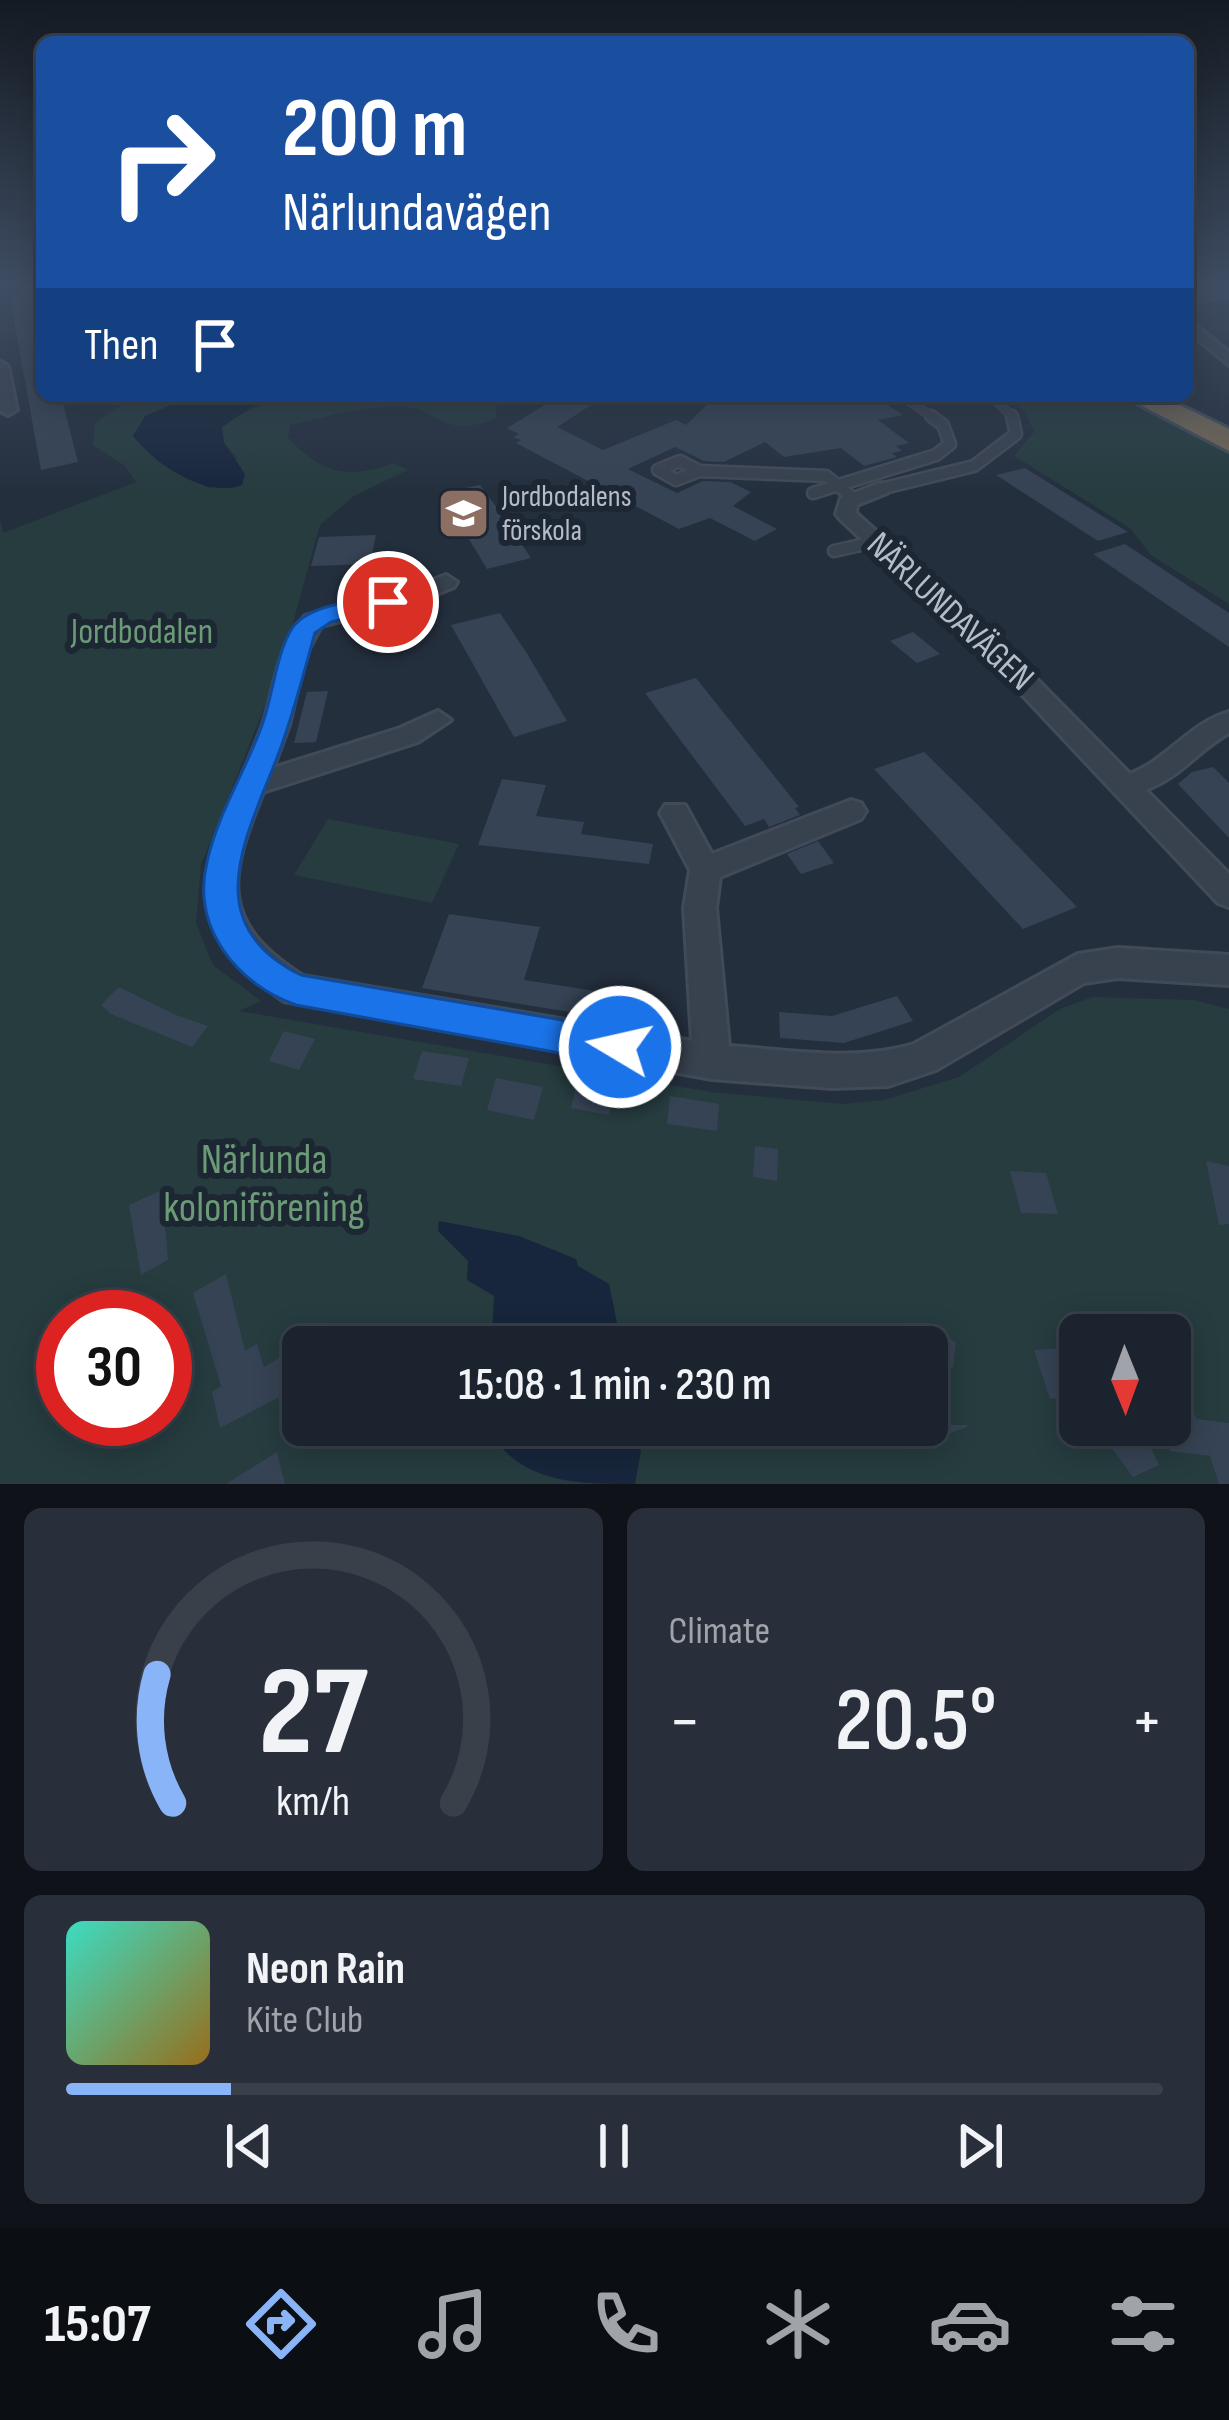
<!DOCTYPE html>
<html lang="en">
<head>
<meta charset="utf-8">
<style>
  :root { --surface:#1b232e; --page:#282f3a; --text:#f1f3f6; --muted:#a0a4aa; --line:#39404a; --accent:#8ab4f8 }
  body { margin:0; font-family:"Sofia Sans Condensed",sans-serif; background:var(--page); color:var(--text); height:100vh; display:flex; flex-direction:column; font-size:45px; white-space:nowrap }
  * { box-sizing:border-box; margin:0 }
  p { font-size:39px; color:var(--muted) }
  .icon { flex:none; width:66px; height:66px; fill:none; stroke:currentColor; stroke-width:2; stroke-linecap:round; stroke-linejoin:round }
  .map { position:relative; height:1484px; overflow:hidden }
  .panel { display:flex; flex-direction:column; gap:24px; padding:24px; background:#0f1319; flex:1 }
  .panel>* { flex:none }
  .top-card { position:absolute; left:36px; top:36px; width:1158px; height:366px; border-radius:18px; box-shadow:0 6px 30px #0003,0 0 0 3px var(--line); background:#1a4fa0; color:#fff; overflow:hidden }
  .needle { width:78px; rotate:179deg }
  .tools { position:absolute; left:1059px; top:1314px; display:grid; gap:24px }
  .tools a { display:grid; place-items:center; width:132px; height:132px; border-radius:18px; background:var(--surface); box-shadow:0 6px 30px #0003,0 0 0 3px var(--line); font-size:60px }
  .speed { position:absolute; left:36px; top:1290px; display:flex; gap:24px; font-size:60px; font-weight:700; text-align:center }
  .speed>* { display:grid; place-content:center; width:156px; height:156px; border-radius:50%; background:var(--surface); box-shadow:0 6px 30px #0003,0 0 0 3px var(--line); line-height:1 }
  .speed .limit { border:18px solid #d22; background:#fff; color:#111 }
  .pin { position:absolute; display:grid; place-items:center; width:102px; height:102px; color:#fff; margin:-51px; border:6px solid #fff; border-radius:50%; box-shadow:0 3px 12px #0007 }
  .me { position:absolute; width:132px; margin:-66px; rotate:279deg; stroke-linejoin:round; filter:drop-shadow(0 0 9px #0008) }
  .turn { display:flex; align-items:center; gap:42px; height:252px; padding:0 48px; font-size:54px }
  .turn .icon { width:156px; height:156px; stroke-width:2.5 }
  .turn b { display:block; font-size:84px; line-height:102px }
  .then { display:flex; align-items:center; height:114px; padding:0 48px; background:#0003; gap:24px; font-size:45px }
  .big { font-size:90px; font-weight:600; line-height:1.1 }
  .panel .widget { flex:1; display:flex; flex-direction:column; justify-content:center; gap:18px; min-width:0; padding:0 42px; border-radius:18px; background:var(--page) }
  .panel .dial { align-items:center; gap:0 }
  .dial svg { height:312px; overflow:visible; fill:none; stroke:var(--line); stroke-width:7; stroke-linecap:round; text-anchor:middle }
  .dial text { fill:var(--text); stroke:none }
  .song { display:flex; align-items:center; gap:36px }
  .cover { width:144px; height:144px; border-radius:18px; background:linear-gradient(135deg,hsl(170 70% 55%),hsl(40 70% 35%)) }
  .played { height:12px; border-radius:6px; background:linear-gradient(90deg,var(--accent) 15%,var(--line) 15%) }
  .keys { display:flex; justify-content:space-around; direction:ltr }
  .heat { display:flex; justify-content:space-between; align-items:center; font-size:66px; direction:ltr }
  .panel .tiles { flex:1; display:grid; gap:24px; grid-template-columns:1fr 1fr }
  .widget:last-child { grid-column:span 2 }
  .trip { position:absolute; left:282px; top:1326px; width:666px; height:120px; border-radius:18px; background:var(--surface); box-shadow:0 6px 30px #0003,0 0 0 3px var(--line); font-weight:600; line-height:120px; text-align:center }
  .menu { display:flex; height:192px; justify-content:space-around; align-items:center; background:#0b0e12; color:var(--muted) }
  .menu .icon { width:84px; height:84px }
  .menu .selected { color:var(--accent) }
  .menu b { font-size:54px; color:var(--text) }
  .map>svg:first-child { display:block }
  .green { fill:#263c3f; fill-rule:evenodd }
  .water { fill:#17263c }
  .building { fill:#364354 }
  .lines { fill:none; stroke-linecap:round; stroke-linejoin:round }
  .lane-far1-casing { stroke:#414a57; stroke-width:10 }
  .lane-casing { stroke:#414a57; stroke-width:15 }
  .street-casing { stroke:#414a57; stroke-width:6 }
  .highway-casing { stroke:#434c59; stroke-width:6 }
  .lane-far1 { stroke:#38414e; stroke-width:8 }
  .lane { stroke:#38414e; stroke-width:10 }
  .street { fill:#38414e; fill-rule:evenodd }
  .highway { fill:#746855; fill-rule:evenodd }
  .route { fill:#1a73e8; stroke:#114b97; stroke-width:3 }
  .labels { text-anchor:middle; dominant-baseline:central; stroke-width:12; stroke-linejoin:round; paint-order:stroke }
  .far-poi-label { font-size:30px; fill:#b4bcc9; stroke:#1d2633; text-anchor:start }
  .street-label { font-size:36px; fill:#b4bcc9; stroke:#1d2633 }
  .park-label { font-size:36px; fill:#6b9a76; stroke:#1d2633 }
  .near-park-label { font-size:42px; fill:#6b9a76; stroke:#1d2633 }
</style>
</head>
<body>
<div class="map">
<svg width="1229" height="1484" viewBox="0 0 1229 1484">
  <rect width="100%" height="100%" fill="#242f3e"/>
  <!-- green -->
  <g class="green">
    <path d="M151,396H193L145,416L133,436L159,462L211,489L237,458L224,443L221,428C281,375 427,396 506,396L497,401L495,419C441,440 441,409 405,407C368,405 326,417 290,425L288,438C323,474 347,480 394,463L408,470L354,496L320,525L281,666L201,865L196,923L213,965L261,1001L239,1011L711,1092L843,1104L884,1100L959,1077L1060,1009L1092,997L1194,1000L1229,1009V1484H0V519L3,533L136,482L125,466L93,445L95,424L116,408ZM63,1317H165V1419H63ZM1080,1335H1170V1425H1080ZM303,1347H927V1425H303Z"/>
    <polygon points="1006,396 1119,396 1229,451 1229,604 1151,555 1130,528 1014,456 1034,432 1026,414"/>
    <polygon points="328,819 459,844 432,903 294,875"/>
  </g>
  <!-- water -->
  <g class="water">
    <path d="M193,396H299L257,403L222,427L224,443L245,474L242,485C206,499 155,464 133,436L145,416Z"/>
    <polygon points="439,1221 519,1236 576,1259 578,1266 609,1284 622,1347 491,1347 494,1296 467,1280 468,1261 438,1231"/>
    <path d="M486,1425H628L641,1451L635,1484C576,1484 517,1484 486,1425Z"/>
  </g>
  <!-- building -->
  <g class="building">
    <polygon points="22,285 42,285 42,396 61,396 78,462 41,470 10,298 21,296"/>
    <polygon points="559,396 605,396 557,427 603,450 676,420 686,425 716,396 874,396 903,415 878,420 909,443 896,446 902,451 892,453 897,457 864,466 841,448 784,457 765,442 724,462 704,461 675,447 628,469 677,493 703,481 730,482 751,492 733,506 777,529 755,541 710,518 679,529 516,443 521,440 513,437 519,434 507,428"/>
    <polygon points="1025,468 1128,532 1098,541 996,475"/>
    <polygon points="480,485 500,512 531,558 487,569 441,493"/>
    <polygon points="376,535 370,564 311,566 319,537"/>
    <polygon points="1125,544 1229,613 1229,647 1093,554"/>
    <polygon points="500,613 526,652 567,721 514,737 451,625"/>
    <polygon points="913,632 940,654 917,663 890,641"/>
    <polygon points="696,678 799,807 795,808 800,815 769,827 764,819 745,826 645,693"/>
    <polygon points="328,691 316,742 294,743 307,692"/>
    <polygon points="924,752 980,807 1077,907 1023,929 874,769"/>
    <polygon points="1213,767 1229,783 1229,838 1178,784 1192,772"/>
    <polygon points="502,779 546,785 536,816 584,822 581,834 653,844 649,864 478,845"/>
    <polygon points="818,841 834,863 801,874 787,854"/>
    <polygon points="449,914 540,927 524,980 648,999 644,1024 422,988"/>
    <polygon points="119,987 176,1015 208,1026 192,1047 111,1014 101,1005"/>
    <polygon points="897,996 913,1021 844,1043 780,1038 779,1012 832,1016"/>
    <polygon points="284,1031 315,1039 299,1070 269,1061"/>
    <polygon points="422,1051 469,1058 461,1086 413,1079"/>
    <polygon points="578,1077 615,1084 609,1115 571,1108"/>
    <polygon points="496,1078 543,1087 534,1120 487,1110"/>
    <polygon points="670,1096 719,1104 717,1131 667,1124"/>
    <polygon points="755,1146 778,1149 777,1181 753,1177"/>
    <polygon points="1206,1161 1229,1166 1229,1224 1219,1225"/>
    <polygon points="1010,1171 1046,1173 1058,1214 1021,1213"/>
    <polygon points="162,1190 168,1260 141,1275 129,1205"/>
    <polygon points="226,1274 245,1351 257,1344 264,1367 279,1358 289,1392 220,1428 212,1392 221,1386 193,1293"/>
    <polygon points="927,1329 956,1342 953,1368 927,1357"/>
    <polygon points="1072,1348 1080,1371 1080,1425 1140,1425 1159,1465 1133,1477 1106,1440 1085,1448 1059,1398 1050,1399 1034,1350"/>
    <polygon points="1170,1393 1189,1394 1196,1419 1229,1423 1229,1484 1219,1484 1210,1456 1170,1451"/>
    <polygon points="900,1425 967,1425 967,1427 909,1449"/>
    <polygon points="277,1452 285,1484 226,1484"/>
  </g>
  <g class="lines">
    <defs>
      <g id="lane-far1">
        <polyline points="902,396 935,419"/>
        <polyline points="991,396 1015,419"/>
      </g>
      <g id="lane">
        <polygon points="680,461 699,471 676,480 658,470"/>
        <polyline points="699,471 826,476 854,499"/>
        <polyline points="880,489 974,466 1016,434 1012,416"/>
        <polyline points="813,493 936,455 950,444 943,425 931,416"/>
        <polyline points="834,551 874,542"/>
      </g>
      <g id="street">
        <polygon points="1229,288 1229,296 1188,302 1188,294"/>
        <polygon points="1188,319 1229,352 1229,365 1188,331"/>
        <polygon points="0,361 8,366 17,410 8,415 0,411"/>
        <path d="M880,483L887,485V493L857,505L856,513L1002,644L1130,774C1168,759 1190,723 1229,712V733C1195,752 1185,774 1146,790L1229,874V907L1218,903L984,654L839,518L836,514L841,498Z"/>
        <path d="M446,575L457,582L454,587L420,601L321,626L305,656L289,725L273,768L400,728L438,711L451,720L418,742L263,792C228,878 218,922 303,976L692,1041L684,908L690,870L660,813L665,805H685L712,854L851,800L861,803L866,811L861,819L720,877L716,908L729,1046C790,1050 855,1062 914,1044L1078,954L1118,948L1229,955V985L1118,978L1084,983L936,1070L888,1086L832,1088L712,1079L284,1001C151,912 219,843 262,727C276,688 275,648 305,616L404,591Z"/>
      </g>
      <polygon id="highway" points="1123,396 1161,396 1229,429 1229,451"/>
    </defs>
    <!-- lane-far1 casing -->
    <use href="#lane-far1" class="lane-far1-casing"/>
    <!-- lane casing -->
    <use href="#lane" class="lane-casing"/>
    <!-- street casing -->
    <use href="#street" class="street-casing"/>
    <!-- highway casing -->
    <use href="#highway" class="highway-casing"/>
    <!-- lane-far1 -->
    <use href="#lane-far1" class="lane-far1"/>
    <!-- lane -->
    <use href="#lane" class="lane"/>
    <!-- street -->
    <use href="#street" class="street"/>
    <!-- highway -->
    <use href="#highway" class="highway"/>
  </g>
  <!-- sky -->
  <linearGradient id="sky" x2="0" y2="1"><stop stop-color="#141a22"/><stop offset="0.58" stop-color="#3f4d63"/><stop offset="1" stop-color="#3f4d63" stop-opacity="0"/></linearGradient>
  <rect width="1229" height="493" fill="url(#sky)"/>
  <!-- route -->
  <path class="route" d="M388,595L396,597V607L331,622L315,633C304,672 294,712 280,750C249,833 194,923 301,975L620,1030L633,1035L638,1047L633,1059L620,1064L296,1005C237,984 191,928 207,862C217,815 246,770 262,725C273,696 276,652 293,627C310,603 361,601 388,595Z"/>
  <!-- icons -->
  <defs>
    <symbol id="school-square" viewBox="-11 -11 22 22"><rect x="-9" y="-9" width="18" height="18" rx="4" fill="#8d6e63" stroke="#1d2633"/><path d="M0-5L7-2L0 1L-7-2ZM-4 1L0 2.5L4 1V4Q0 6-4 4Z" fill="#fff"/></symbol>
  </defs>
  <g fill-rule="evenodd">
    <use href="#school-square" x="434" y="484" width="59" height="59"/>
  </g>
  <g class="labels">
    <!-- far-poi labels -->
    <g class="far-poi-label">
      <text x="502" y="497">Jordbodalens<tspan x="502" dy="34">förskola</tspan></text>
    </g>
    <!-- street labels -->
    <g class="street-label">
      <text transform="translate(950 612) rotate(43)">NÄRLUNDAVÄGEN</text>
    </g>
    <!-- park labels -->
    <g class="park-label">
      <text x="142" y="632">Jordbodalen</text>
    </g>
    <!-- near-park labels -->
    <g class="near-park-label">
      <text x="264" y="1160">Närlunda<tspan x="264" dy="48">koloniförening</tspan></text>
    </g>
  </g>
</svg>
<div class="tools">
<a><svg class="needle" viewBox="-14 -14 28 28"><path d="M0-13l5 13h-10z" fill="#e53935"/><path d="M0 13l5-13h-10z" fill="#a0a4aa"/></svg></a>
</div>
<div class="speed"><div class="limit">30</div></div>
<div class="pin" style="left:388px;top:602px;background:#d93025"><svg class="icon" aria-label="arrive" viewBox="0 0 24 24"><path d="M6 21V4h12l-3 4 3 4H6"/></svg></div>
<svg class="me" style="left:620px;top:1047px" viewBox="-20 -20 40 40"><circle r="17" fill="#1a73e8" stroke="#fff" stroke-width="3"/><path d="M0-11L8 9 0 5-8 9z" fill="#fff"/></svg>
<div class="trip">15:08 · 1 min · 230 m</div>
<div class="top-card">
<div class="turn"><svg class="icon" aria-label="right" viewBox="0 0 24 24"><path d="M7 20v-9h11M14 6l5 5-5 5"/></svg><div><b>200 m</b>Närlundavägen</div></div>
<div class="then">Then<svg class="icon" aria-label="arrive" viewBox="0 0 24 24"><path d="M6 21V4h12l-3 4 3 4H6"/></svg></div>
</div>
</div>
<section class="panel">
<div class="tiles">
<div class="widget dial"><svg viewBox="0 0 100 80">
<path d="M14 69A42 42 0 1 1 86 69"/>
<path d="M14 69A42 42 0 0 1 10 36" stroke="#8ab4f8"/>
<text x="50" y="56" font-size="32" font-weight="700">27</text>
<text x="50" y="72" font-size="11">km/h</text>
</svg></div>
<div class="widget"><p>Climate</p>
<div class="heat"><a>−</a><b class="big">20.5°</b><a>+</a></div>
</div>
<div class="widget">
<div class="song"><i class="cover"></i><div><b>Neon Rain</b><p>Kite Club</p></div></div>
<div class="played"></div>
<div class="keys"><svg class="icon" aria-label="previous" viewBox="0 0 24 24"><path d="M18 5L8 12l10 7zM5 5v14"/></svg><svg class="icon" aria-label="pause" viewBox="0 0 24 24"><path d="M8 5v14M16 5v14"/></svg><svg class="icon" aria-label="next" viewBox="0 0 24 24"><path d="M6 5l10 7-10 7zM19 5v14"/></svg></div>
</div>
</div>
</section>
<nav class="menu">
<b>15:07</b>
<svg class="icon selected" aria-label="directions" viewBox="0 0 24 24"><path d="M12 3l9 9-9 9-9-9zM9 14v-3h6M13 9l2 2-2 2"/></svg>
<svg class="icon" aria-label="music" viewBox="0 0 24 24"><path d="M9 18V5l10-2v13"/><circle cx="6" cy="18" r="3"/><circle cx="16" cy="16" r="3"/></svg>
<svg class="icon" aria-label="phone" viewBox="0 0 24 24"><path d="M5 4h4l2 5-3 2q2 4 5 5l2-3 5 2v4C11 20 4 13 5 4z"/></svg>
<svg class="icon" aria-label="climate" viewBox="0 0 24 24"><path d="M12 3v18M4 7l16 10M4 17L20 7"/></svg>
<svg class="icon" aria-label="car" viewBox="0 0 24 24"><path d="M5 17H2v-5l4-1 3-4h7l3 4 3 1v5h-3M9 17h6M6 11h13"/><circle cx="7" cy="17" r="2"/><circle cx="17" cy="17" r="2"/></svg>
<svg class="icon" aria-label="filters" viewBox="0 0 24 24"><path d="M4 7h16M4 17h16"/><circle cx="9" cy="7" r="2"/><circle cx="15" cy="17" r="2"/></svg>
</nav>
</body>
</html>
